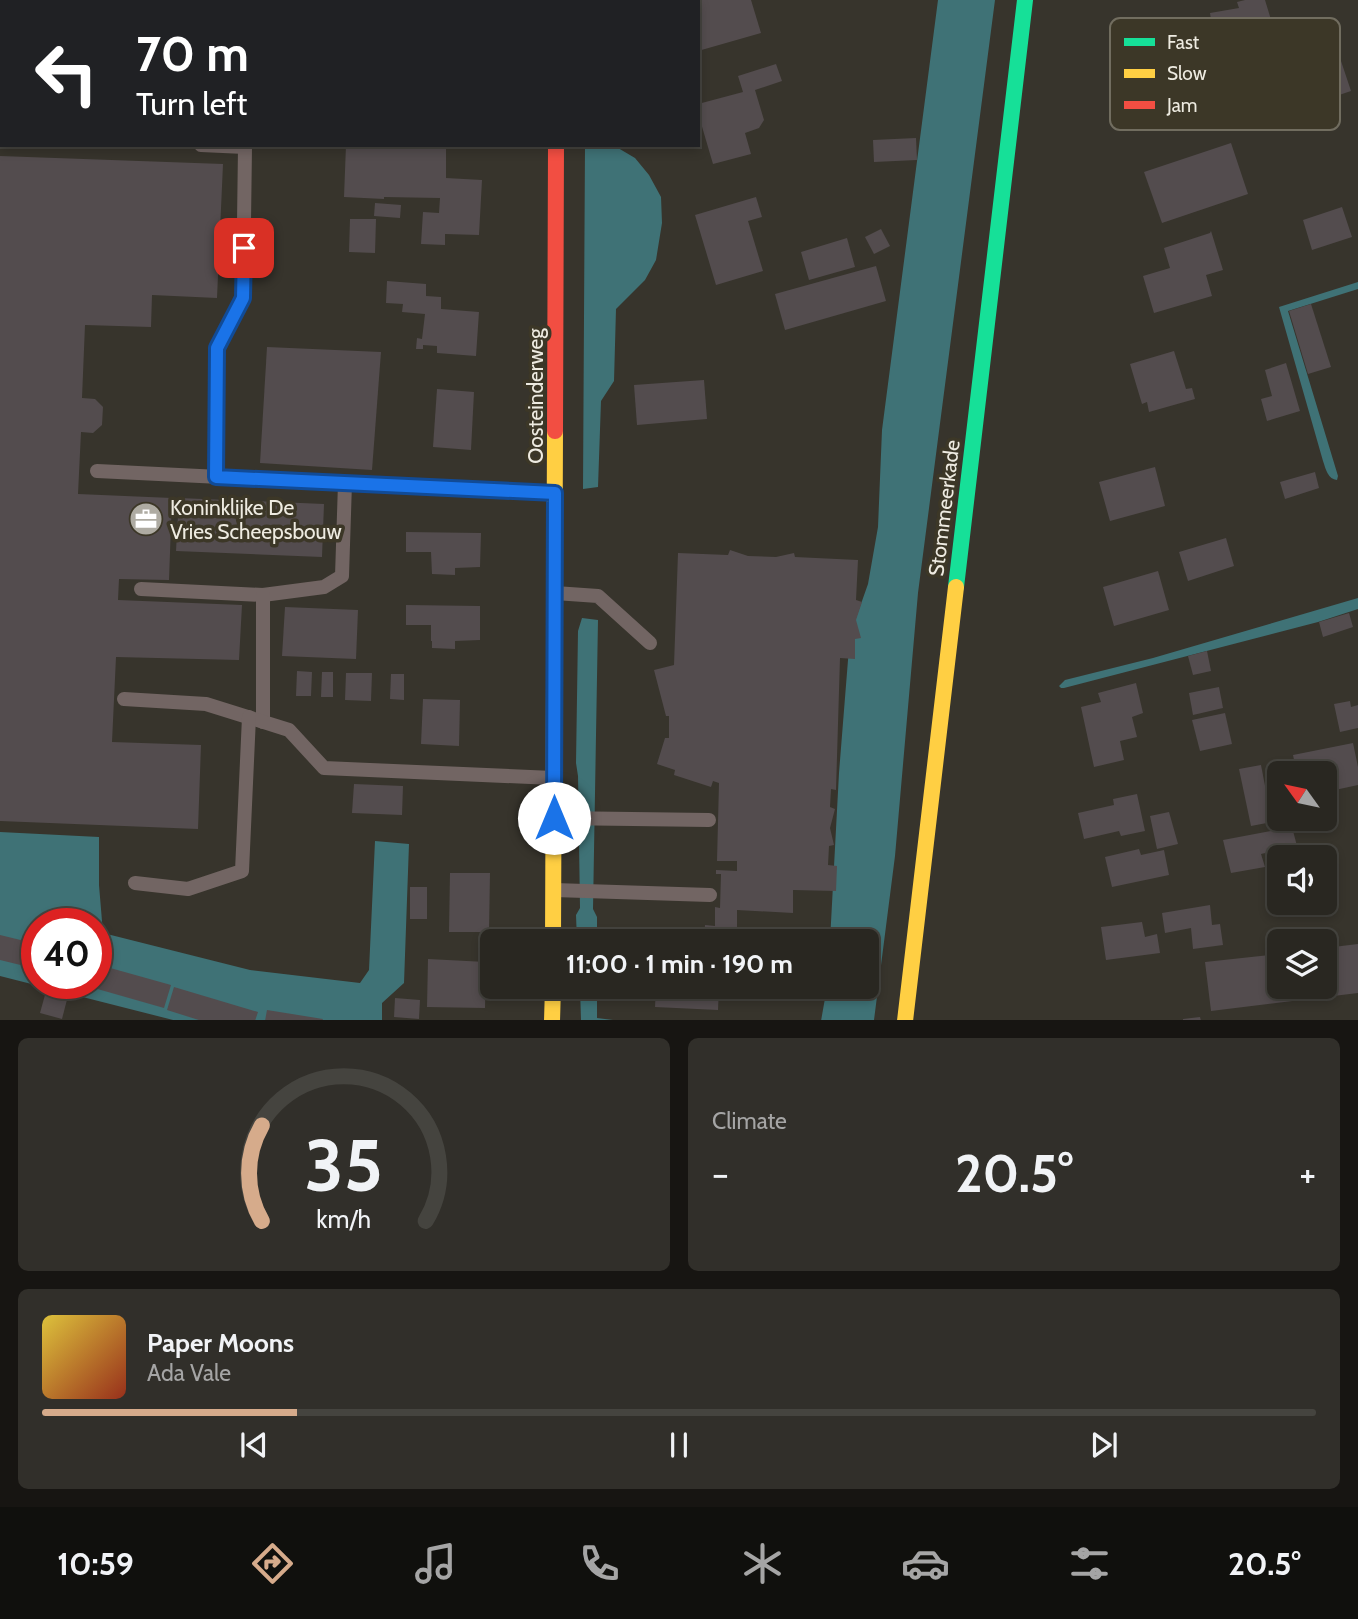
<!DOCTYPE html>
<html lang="en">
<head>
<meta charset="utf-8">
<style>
  :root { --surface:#292721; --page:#312f2a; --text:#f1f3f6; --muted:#a5a5a5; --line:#45443f; --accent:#d6ab8b }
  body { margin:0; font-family:Cabin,sans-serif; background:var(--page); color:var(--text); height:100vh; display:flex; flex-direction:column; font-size:26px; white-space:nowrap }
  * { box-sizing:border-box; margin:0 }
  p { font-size:23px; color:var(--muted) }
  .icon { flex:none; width:38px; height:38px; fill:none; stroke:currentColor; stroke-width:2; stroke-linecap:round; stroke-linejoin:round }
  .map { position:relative; height:1020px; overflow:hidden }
  .side { display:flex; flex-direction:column; gap:18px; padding:18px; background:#171512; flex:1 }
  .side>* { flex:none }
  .top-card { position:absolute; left:0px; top:0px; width:700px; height:147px; box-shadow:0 4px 10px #0003,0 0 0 2px var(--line); background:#202124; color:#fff; overflow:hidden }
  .needle { width:46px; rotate:303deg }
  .fabs { position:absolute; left:1267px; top:761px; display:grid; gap:14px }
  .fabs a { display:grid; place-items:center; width:70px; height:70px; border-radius:10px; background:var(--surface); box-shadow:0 4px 10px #0003,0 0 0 2px var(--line); font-size:35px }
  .speed { position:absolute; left:21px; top:908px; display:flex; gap:14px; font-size:35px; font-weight:700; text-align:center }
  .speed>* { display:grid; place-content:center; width:91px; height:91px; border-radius:50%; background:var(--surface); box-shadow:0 4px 10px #0003,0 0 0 2px var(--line); line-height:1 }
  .speed .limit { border:10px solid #d22; background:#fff; color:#111 }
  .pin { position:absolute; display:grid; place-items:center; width:60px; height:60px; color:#fff; margin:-30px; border-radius:14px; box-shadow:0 4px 10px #0006 }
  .me { position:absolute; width:77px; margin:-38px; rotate:0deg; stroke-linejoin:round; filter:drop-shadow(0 0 5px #0008) }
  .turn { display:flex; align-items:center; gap:24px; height:147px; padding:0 21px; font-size:32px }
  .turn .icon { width:91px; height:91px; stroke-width:2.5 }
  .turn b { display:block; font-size:49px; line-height:60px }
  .big { font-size:52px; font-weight:800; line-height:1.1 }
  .side .card { flex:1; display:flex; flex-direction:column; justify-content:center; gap:10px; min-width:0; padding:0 24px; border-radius:10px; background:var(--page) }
  .side .dial { align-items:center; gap:0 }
  .dial svg { height:182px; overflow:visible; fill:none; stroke:var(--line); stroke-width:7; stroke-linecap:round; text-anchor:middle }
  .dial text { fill:var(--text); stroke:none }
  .song { display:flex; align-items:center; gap:21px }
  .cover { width:84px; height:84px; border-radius:10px; background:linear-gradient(135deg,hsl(50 70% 55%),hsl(10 70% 35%)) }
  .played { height:7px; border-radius:4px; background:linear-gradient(90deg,var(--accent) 20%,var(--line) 20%) }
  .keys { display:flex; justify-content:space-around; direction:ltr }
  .heat { display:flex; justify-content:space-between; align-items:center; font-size:38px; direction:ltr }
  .side .tiles { flex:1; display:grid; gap:18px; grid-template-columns:1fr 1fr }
  .card:last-child { grid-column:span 2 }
  .trip { position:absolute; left:480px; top:929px; width:399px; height:70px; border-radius:10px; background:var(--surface); box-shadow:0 4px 10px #0003,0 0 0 2px var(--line); font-weight:800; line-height:70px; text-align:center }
  .tab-bar { display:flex; height:112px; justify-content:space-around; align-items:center; background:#10100d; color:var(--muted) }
  .tab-bar .icon { width:49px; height:49px }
  .tab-bar .selected { color:var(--accent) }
  .tab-bar b { font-size:32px; color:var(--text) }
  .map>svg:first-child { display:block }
  .water { fill:#3f7276; fill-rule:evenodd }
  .building { fill:#534c4e }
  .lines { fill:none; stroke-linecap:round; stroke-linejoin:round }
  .lane { stroke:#726563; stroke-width:14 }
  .fast { stroke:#16e098; stroke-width:16 }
  .slow { stroke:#ffcf43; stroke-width:16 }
  .jam { stroke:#f24e42; stroke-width:16 }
  .route-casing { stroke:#114b97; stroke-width:18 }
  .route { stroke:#1a73e8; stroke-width:12 }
  .labels { text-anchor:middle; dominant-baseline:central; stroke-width:7; stroke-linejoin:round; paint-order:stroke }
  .street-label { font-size:21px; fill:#eeebe1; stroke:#3c3727 }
  .poi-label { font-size:21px; fill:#eeebe1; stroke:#3c3727; text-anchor:start }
  .key { fill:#3c3727; stroke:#716d5f; stroke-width:2 }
  .key-label { font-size:19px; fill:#eeebe1 }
</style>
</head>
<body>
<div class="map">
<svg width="1358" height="1021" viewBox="0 0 1358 1021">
  <rect width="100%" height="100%" fill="#37342c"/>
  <!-- water -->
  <g class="water">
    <polygon points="938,0 995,0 918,593 895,856 874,1020 821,1021 827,987 866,987 866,942 830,941 839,773 850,635 868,584 878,527 882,430"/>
    <polygon points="585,145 613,145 635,158 649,175 661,197 662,223 656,260 645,280 616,309 614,381 601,401 598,487 583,489"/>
    <path d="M1358,282V289L1288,311L1338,476L1337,480C1328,479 1326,470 1323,461L1279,307Z"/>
    <polygon points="1358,598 1358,609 1318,622 1064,688 1061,688 1059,686 1065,680 1153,658"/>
    <polygon points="582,618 598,620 593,909 597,917 597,941 577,941 576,915 580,908 578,776 576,763 578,631"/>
    <path d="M0,832L99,837V885L103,933L250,970L360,983L369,970L375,841L409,844L404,983L382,1003V1020L177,1021L0,976ZM37,924H96V984H37Z"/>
    <polygon points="580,987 597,987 597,1018 613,1020 581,1020"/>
  </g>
  <!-- building -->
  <g class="building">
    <polygon points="698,0 751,0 761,33 698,51"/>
    <polygon points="1245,0 1265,0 1272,23 1238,34 1239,38 1214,39 1210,13 1239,8 1237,2"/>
    <polygon points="1339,55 1351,91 1280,115 1267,77"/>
    <polygon points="776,64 782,81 755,90 764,120 759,128 745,133 751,154 713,164 698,113 698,104 743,92 738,76"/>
    <polygon points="916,138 917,160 874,162 873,140"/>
    <polygon points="1231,143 1248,194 1162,223 1144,172"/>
    <polygon points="346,145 425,145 446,147 446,178 482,180 479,235 445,234 445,245 421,244 423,212 439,213 440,198 384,197 384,199 344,197"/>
    <polygon points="0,156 223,164 217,298 152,295 151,327 85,325 82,398 95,399 103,407 102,425 93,433 81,432 78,494 172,498 169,580 119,579 118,600 242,605 239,660 116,657 112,742 201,745 198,829 0,821"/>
    <polygon points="756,197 762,217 748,221 763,271 716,285 695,215"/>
    <polygon points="375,203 401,205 400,218 374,216"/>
    <polygon points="1342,207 1352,237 1312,250 1303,220"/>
    <polygon points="350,219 376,219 375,253 349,252"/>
    <polygon points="881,229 890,246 874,254 865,237"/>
    <polygon points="1211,231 1223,270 1206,275 1212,296 1154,313 1143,276 1170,268 1164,248 1210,233"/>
    <polygon points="847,238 855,267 809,280 801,252"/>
    <polygon points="876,266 886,301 785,330 775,294"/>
    <polygon points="387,281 426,284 426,296 441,297 441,309 479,312 476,356 437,353 437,346 423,345 423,349 416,349 417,338 422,339 425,314 402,312 403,304 386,303"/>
    <polygon points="1311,304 1331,367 1308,374 1289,311"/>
    <polygon points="267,347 381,352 372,470 260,463"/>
    <polygon points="1174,351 1186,389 1192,388 1195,399 1149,412 1147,402 1142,404 1130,364"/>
    <polygon points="1286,363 1300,411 1267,421 1261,399 1272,396 1265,370"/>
    <polygon points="704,380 707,419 637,425 634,385"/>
    <polygon points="437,389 474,392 471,450 433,447"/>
    <polygon points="1155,467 1165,506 1110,521 1099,482"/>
    <polygon points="1315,472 1319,488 1285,499 1280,482"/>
    <polygon points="179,498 324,504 322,557 176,551"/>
    <polygon points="406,532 481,533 480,567 455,568 455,575 432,574 431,552 406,552"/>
    <polygon points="1226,538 1234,566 1188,581 1179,552"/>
    <polygon points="730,550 748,556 776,557 794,553 795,557 858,560 856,600 862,602 856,620 861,638 855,639 855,659 840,658 836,790 831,789 830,807 835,809 830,828 834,845 829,846 828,865 837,866 836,891 793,890 793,913 737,910 737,928 740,927 739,942 704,942 705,925 715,926 715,907 720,908 721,874 716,874 716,870 737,871 737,861 717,861 719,783 713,781 711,787 674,775 675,770 657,764 665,738 669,738 669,716 666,716 654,670 674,665 678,553 728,555"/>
    <polygon points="1158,571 1169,610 1114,626 1103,587"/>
    <polygon points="406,605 480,606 480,640 455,641 455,649 432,648 432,641 431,641 431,625 406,625"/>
    <polygon points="285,607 358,610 356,659 282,656"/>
    <polygon points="1349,613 1353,627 1323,637 1319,622"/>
    <polygon points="1207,651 1211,671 1193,675 1188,656"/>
    <polygon points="297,671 312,672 311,696 296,696"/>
    <polygon points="322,672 333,672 333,697 321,697"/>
    <polygon points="346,673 372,673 371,701 345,700"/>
    <polygon points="391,674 404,674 404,700 390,699"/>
    <polygon points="1136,683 1143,713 1132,717 1137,737 1120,741 1124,760 1094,767 1081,707 1101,702 1098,693"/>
    <polygon points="1219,687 1223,708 1193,715 1189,693"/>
    <polygon points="423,699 460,700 459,746 421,744"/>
    <polygon points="1350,701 1351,707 1358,705 1358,728 1340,732 1334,704"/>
    <polygon points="1225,713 1232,744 1200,751 1192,720"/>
    <polygon points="1353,743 1358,767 1358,785 1335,790 1339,806 1325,809 1325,774 1297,774 1293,755"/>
    <polygon points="1261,765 1272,822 1251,826 1239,769"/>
    <polygon points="354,784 403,786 402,815 352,813"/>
    <polygon points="1137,794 1145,831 1121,836 1119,831 1084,839 1078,813 1114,805 1113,799"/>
    <polygon points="1169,812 1178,844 1157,849 1150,816"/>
    <polygon points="1292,827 1297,846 1261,854 1265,867 1231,873 1223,840"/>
    <polygon points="1139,849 1141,855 1164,850 1169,875 1112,887 1105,857"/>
    <polygon points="450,873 490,873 489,932 449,932"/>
    <rect x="410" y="887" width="17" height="32"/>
    <polygon points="1210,905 1212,925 1220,924 1223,945 1193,949 1191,928 1165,933 1162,913"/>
    <polygon points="1142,922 1145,937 1157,934 1160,953 1106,960 1101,927"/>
    <polygon points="0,935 37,944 37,969 0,960"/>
    <polygon points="1358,944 1358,993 1211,1011 1205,962 1279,954 1279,987 1325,987 1325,948"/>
    <polygon points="428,959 486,962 485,1008 427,1007"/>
    <polygon points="96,964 171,985 164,1008 80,984 96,984"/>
    <polygon points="48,984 71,984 62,1019 40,1013"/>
    <polygon points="174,987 258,1012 255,1021 202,1021 167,1010"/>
    <polygon points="656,987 719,987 718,1010 655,1007"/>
    <polygon points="395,998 420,1000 419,1019 394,1017"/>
    <polygon points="267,1010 323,1019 322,1021 265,1021"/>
    <polygon points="1200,1017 1201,1021 1183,1021 1183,1019"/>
  </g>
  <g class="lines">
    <!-- lane -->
    <g class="lane">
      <polyline points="0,138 2,138"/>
      <polyline points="201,145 245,147 243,298 217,348 216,477"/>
      <polyline points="97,471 554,493"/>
      <polyline points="141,589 263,595 324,587 342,576 345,483"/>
      <polyline points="555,593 598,596 650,643"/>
      <polyline points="263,595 263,722"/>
      <polyline points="124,699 206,704 289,730 324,768 553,778"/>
      <polyline points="556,818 709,820"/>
      <polyline points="135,883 188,889 242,871 249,717"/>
      <polyline points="554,890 710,895"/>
    </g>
    <!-- fast -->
    <polyline class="fast" points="956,587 1025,0"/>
    <!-- slow -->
    <g class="slow">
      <polyline points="553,942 555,431"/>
      <polyline points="552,1021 553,987"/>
      <polyline points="905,1021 956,587"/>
    </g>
    <!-- jam -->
    <g class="jam">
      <polyline points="557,0 557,2"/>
      <polyline points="555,431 556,145"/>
    </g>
  </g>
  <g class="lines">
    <defs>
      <polyline id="route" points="244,248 243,298 217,348 216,477 555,493 554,818"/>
    </defs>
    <!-- route casing -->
    <use href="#route" class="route-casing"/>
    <!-- route -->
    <use href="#route" class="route"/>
  </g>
  <!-- icons -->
  <defs>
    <symbol id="office-disc" viewBox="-11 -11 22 22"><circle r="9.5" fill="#aeaba2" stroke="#3c3727"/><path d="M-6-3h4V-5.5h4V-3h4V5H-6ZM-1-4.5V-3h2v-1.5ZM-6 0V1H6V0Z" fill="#fff"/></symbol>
  </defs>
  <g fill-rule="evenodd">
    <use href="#office-disc" x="127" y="500" width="38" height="38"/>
  </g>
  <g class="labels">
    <!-- street labels -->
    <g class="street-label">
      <text transform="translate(535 396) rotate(-90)">Oosteinderweg</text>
      <text transform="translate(944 508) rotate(-83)">Stommeerkade</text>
    </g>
    <!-- poi labels -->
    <g class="poi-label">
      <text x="170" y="507">Koninklijke De<tspan x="170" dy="24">Vries Scheepsbouw</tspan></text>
    </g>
  </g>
  <!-- legend -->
  <rect x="1110" y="18" width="230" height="112" rx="10" class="key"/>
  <rect x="1124" y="38" width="31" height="8" fill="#16e098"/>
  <rect x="1124" y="69" width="31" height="9" fill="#ffcf43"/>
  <rect x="1124" y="101" width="31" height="8" fill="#f24e42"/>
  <g class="key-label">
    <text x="1167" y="49">Fast</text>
    <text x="1167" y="80">Slow</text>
    <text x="1167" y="112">Jam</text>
  </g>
</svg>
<div class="fabs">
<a><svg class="needle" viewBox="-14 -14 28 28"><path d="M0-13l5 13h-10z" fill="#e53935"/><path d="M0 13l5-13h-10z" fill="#a5a5a5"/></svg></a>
<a><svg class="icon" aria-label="sound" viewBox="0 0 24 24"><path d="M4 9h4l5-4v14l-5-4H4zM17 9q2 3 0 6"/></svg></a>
<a><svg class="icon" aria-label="layers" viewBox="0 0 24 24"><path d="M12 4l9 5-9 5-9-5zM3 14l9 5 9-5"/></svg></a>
</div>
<div class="speed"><div class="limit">40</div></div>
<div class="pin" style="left:244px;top:248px;background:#d93025"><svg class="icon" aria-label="arrive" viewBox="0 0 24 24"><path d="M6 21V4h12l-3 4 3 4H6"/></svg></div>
<svg class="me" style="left:554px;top:818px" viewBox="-20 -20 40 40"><circle r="19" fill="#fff"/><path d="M0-13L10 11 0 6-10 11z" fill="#1a73e8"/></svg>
<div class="trip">11:00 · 1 min · 190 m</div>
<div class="top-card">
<div class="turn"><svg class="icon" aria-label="left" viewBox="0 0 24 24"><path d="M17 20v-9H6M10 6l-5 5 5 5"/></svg><div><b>70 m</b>Turn left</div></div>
</div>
</div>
<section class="side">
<div class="tiles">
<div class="card dial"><svg viewBox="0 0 100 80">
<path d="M14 69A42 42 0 1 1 86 69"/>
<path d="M14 69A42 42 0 0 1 14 27" stroke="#d6ab8b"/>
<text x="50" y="56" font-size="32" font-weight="700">35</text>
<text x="50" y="72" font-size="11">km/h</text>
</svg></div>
<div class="card"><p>Climate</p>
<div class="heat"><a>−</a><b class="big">20.5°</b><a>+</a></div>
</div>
<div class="card">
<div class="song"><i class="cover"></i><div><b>Paper Moons</b><p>Ada Vale</p></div></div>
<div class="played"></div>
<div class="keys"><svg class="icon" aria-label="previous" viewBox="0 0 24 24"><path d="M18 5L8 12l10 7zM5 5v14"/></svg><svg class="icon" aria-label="pause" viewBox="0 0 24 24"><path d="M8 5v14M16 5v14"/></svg><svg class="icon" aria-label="next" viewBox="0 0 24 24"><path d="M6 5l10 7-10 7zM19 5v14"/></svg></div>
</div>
</div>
</section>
<nav class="tab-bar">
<b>10:59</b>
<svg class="icon selected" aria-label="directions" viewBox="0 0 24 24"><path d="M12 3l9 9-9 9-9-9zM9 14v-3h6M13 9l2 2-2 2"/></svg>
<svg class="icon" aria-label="music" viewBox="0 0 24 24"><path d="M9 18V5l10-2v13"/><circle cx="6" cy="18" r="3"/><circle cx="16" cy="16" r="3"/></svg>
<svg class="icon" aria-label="phone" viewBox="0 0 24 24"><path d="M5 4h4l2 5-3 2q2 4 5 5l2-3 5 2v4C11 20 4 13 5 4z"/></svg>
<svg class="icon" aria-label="climate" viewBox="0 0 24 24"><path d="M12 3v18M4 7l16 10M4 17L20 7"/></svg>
<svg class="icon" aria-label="car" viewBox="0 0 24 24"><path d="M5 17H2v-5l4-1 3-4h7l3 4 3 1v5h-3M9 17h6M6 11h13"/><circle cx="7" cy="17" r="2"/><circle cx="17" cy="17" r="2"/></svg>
<svg class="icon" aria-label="filters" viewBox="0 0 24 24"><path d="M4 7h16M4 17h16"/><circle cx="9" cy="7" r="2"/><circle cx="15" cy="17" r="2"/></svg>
<b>20.5°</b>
</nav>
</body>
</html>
